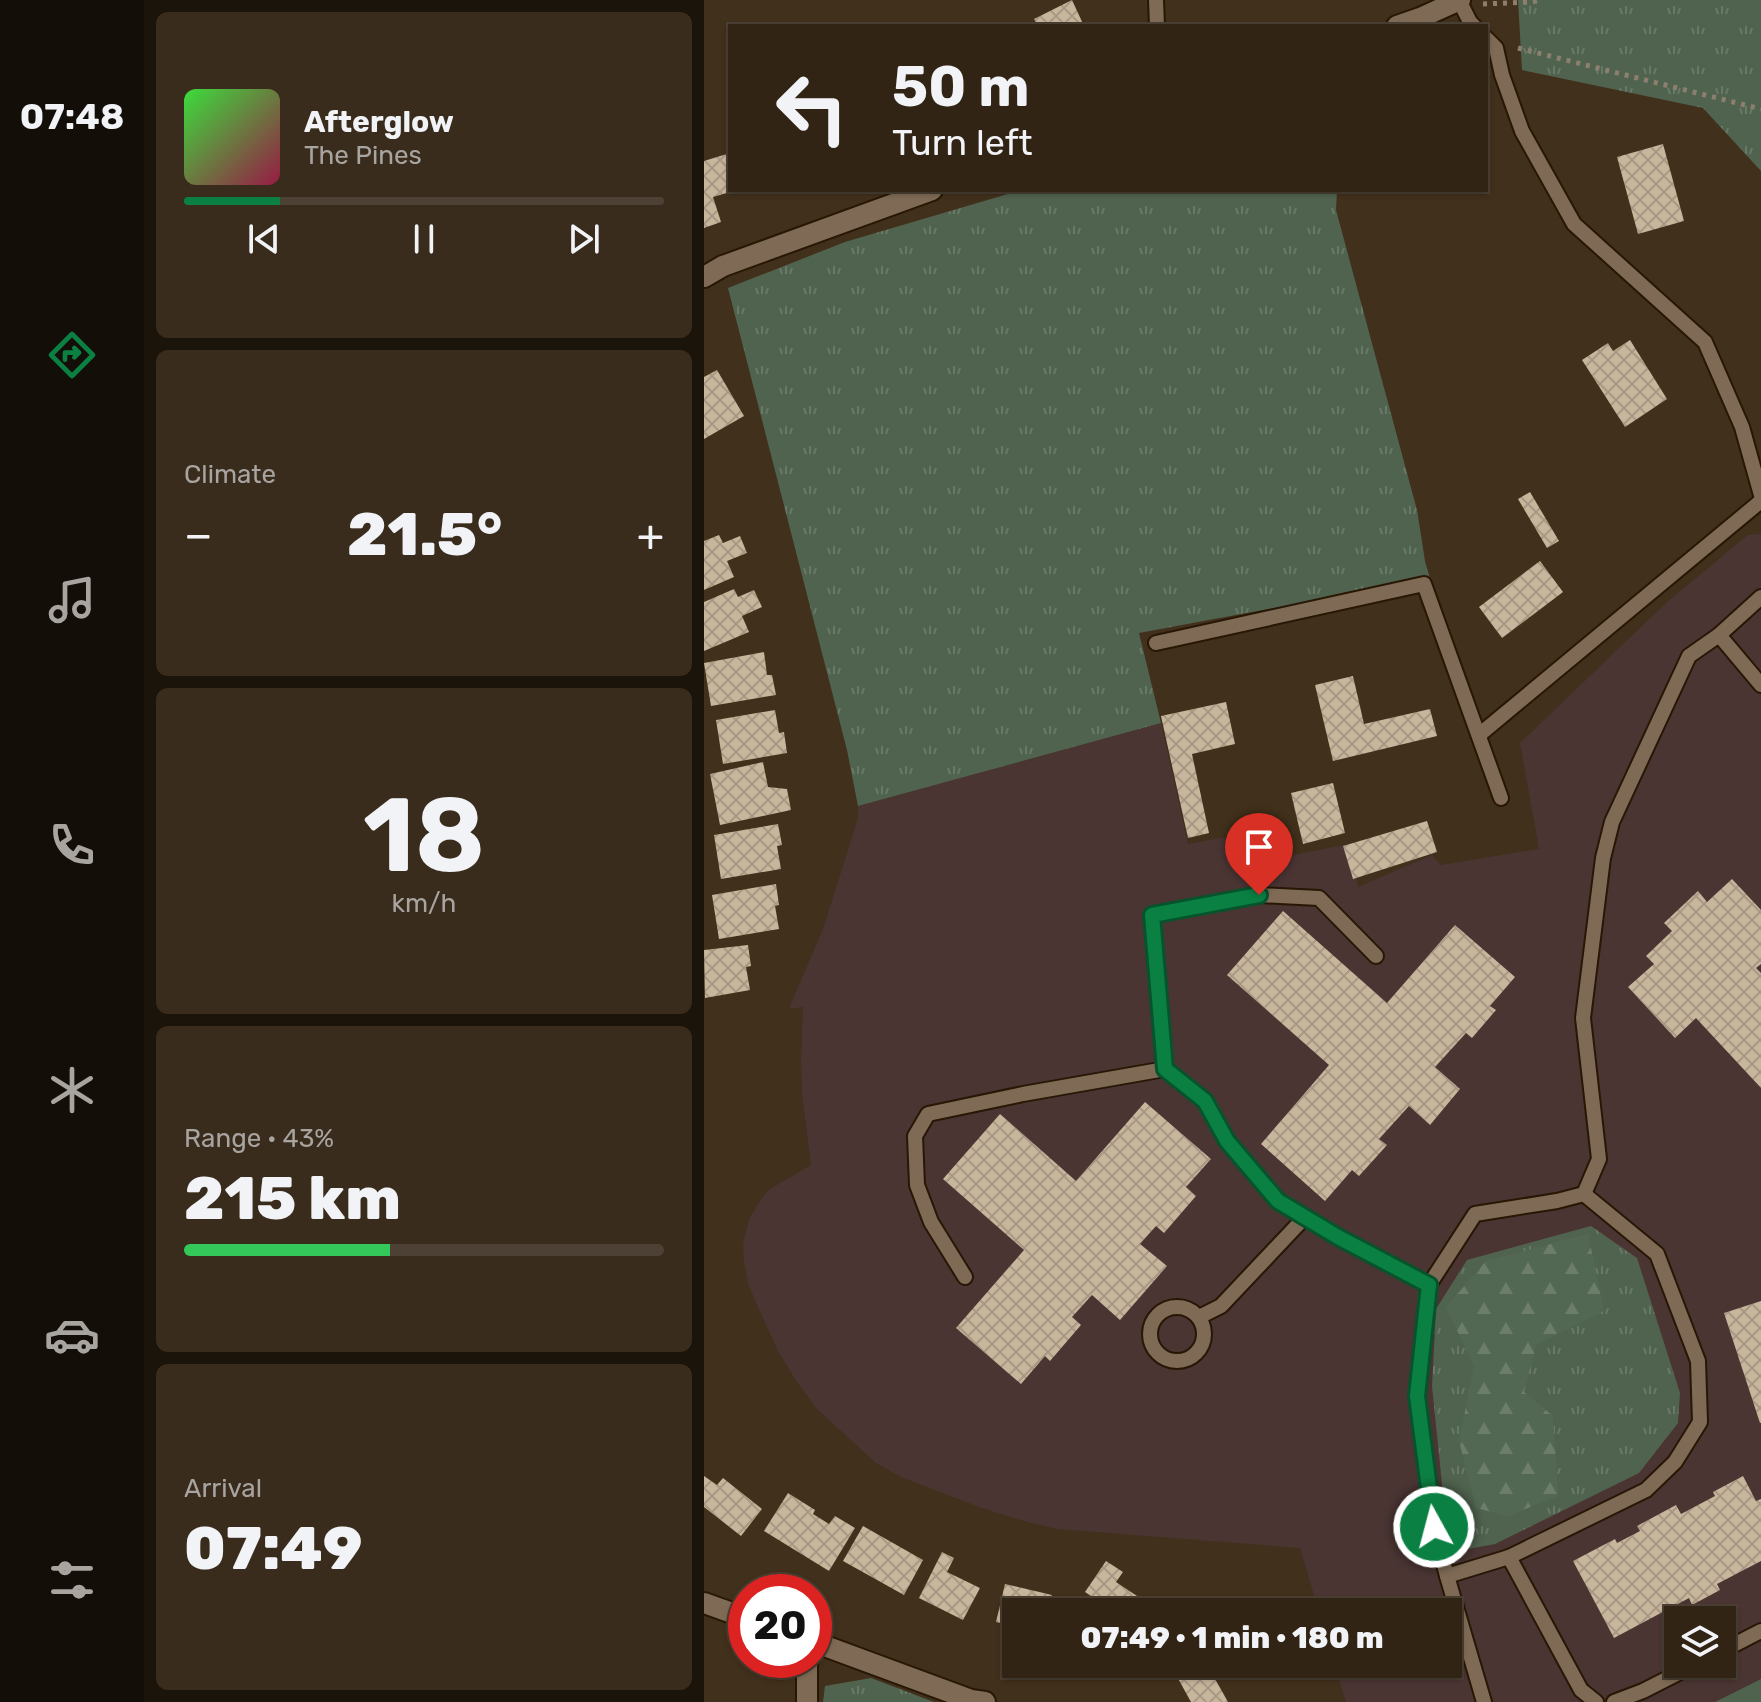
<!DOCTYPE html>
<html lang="en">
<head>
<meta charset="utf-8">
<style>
  :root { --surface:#312414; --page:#392c1d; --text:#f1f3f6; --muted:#a8a4a0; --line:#4c4134; --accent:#0b8043 }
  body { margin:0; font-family:Rubik,sans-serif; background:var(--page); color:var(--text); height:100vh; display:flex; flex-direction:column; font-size:30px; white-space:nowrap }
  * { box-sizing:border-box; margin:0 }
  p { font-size:26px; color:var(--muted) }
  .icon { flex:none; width:44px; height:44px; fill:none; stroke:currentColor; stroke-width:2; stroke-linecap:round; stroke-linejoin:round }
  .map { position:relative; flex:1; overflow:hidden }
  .drawer { display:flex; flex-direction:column; gap:12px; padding:12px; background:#1b140b; width:560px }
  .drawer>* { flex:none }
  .banner { position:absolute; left:24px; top:24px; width:760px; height:168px; border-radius:0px; box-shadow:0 2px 6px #0004,0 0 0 2px var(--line); background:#312414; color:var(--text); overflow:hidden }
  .fabs { position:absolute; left:960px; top:1606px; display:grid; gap:16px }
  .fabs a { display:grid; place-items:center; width:72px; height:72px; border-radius:0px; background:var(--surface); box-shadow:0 2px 6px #0004,0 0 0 2px var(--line); font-size:40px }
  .speed { position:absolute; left:24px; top:1574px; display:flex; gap:16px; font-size:40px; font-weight:700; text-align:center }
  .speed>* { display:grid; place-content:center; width:104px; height:104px; border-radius:50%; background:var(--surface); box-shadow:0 2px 6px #0004,0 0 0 2px var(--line); line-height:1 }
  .speed .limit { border:12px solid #d22; background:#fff; color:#111 }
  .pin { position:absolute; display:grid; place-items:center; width:68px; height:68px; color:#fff; margin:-82px -34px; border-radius:50% 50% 50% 0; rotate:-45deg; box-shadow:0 0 8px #0007 }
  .pin .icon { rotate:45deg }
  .me { position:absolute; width:88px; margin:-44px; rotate:353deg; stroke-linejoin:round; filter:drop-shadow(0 0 6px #0008) }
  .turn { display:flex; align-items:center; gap:28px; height:168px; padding:0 32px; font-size:36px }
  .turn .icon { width:104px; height:104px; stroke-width:2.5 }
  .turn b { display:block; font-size:56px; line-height:68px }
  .big { font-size:60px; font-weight:800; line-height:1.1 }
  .drawer .widget { flex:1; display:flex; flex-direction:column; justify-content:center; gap:12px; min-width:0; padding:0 28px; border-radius:12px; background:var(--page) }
  .drawer .dial { align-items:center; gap:0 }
  .dial b { font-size:104px; line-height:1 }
  .song { display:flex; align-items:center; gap:24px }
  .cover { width:96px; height:96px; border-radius:12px; background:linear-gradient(135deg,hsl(120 70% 55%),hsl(340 70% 35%)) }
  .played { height:8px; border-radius:4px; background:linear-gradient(90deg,var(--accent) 20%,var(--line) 20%) }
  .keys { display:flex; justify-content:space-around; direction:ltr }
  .heat { display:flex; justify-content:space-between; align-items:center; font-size:44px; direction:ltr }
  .charge { height:12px; border-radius:6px; background:linear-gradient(90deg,#34c759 43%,var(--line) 0) }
  .trip { position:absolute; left:298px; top:1598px; width:460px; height:80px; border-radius:0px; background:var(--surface); box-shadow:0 2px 6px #0004,0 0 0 2px var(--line); font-weight:800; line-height:80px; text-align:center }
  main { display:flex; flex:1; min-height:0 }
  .tabs { display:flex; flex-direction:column; width:144px; justify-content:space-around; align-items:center; background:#140e08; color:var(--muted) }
  .tabs .icon { width:56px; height:56px }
  .tabs .active { color:var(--accent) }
  .tabs b { font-size:36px; color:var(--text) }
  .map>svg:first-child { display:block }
  .commercial { fill:#4a3533; fill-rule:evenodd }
  .grass { fill:url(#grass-tufts) }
  .forest { fill:url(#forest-firs) }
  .building { fill:url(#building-cross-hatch) }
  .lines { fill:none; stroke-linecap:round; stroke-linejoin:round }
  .service-casing { stroke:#271704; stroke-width:18 }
  .minor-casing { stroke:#271704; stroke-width:24 }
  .path { stroke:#8d7f6e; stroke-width:5; stroke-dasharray:4 6; stroke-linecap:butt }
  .service { stroke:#7f6b55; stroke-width:14 }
  .minor { stroke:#7f6b55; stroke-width:20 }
  .route-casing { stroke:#07532c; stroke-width:20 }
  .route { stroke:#0b8043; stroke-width:14 }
</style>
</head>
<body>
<main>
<nav class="tabs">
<b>07:48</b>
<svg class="icon active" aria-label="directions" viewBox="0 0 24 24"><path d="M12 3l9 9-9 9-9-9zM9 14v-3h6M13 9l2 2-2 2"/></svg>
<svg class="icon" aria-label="music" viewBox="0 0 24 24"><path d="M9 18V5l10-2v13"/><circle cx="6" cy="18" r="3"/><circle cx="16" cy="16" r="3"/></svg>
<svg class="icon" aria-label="phone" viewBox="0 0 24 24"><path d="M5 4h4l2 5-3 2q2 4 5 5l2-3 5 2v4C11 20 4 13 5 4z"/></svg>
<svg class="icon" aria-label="climate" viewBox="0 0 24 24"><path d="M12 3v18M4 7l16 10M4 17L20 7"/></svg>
<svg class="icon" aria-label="car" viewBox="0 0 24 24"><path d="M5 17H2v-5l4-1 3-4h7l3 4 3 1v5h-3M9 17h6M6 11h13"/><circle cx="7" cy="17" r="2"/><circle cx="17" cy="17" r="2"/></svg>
<svg class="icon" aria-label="filters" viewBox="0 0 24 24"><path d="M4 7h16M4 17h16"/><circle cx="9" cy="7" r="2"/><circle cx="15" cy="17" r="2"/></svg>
</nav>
<section class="drawer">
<div class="widget">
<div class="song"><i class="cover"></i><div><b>Afterglow</b><p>The Pines</p></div></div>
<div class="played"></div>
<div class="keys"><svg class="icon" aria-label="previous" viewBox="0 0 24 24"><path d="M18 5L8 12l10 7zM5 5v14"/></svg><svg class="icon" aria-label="pause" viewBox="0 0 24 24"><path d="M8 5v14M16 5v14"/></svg><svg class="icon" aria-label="next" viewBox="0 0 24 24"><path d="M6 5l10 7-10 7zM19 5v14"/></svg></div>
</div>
<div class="widget"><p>Climate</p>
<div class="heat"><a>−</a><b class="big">21.5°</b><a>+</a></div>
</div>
<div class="widget dial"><b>18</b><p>km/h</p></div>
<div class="widget"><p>Range · 43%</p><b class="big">215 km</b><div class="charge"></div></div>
<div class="widget"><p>Arrival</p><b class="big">07:49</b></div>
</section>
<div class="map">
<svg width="1057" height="1702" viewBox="0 0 1057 1702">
  <defs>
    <pattern id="grass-tufts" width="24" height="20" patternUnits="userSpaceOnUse" patternTransform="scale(2)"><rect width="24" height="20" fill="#50634f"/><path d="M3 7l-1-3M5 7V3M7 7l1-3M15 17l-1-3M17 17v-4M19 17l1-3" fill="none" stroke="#697967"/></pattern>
    <pattern id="forest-firs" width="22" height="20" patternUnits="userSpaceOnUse" patternTransform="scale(2)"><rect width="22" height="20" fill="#536853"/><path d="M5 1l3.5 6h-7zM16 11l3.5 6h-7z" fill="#6c7d6b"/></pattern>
    <pattern id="building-cross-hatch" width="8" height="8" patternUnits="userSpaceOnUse" patternTransform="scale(2)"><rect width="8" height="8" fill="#c8b69c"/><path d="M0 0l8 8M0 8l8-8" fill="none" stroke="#a89985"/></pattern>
  </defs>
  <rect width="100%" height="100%" fill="#41301b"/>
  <!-- commercial -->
  <path class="commercial" d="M1057,534V1679L1011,1702H642L630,1664H744V1612H615L596,1548L354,1529L323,1522L275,1507L197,1477L172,1463L113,1409L93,1382L75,1353L53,1305L45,1286L40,1262L39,1243L46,1217L60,1195L66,1189L107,1165L98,1095L97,1060L99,1007L86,1009V1006L119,929L154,818V806L457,723L484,844L521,837L528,867L645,844L654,887L728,855L737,865L835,849L816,743L963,602L1044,535ZM974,1620H1018V1664H974Z"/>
  <!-- grass -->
  <g class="grass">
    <polygon points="814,0 1057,0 1057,171 999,108 818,70"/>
    <polygon points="317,190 633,190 632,210 713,510 721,561 726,579 435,633 457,723 154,806 143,750 24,288 141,242"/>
    <polygon points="887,1226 933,1258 976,1393 974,1423 935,1473 791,1544 764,1549 743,1533 728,1386 732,1309 763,1260"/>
    <polygon points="167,1678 230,1702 119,1702 121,1686"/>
    <polygon points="1057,1679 1057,1702 1011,1702"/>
  </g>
  <!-- forest -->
  <polygon class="forest" points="884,1234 900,1311 832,1345 820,1392 849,1416 854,1496 804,1516 772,1508 755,1441 770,1366 742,1307 782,1261"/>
  <!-- building -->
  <g class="building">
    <polygon points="368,0 380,26 334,26 330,19"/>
    <polygon points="959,144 980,221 934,234 913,157"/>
    <polygon points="26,153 26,192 9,197 17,222 0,228 0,161"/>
    <polygon points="926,340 963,399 921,427 878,360 904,343 909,351"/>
    <polygon points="13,370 40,416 0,439 0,377"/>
    <polygon points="826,492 855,541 843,548 814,499"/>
    <polygon points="15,535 19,543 36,536 43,553 23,561 30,577 0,590 0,541"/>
    <polygon points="836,561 859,592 798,638 775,607"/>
    <polygon points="30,589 34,597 50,590 58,607 38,616 45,632 0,651 0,602"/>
    <polygon points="60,652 63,675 68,675 72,695 7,706 0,663"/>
    <polygon points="649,676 660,724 726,709 733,736 629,761 611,685"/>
    <polygon points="522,702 531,744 488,754 505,833 484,838 457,716"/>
    <polygon points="71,710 75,733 80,732 83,753 19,764 12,720"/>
    <polygon points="59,762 64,787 83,789 87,810 16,825 6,774"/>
    <polygon points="629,783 641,833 599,844 587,793"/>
    <polygon points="723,821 733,852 649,879 639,846"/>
    <polygon points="74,824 78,845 73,846 77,869 17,879 10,835"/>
    <polygon points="1028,879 1057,910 1057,964 1052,968 1057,973 1057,1088 992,1018 971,1038 924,987 950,964 942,956 968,931 960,923 994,891 1003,902"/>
    <polygon points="72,884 75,905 71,906 75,929 15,939 8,895"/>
    <polygon points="579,911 683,1003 751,925 811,977 786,1006 792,1010 768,1038 762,1033 731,1067 756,1089 726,1125 705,1106 675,1139 683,1145 655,1176 648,1170 621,1201 557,1144 625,1065 523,975"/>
    <polygon points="44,945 47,966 42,967 46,990 1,998 0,950"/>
    <polygon points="441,1102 507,1159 482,1187 492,1196 460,1233 452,1226 436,1244 463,1266 416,1320 388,1295 368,1317 377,1325 346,1361 341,1356 317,1384 252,1328 320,1250 239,1179 296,1114 372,1181"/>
    <polygon points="1057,1301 1057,1423 1056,1423 1020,1313"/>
    <polygon points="0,1476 13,1485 19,1478 58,1509 37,1536 0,1507"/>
    <polygon points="1039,1476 1052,1501 1057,1499 1057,1561 1013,1584 1016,1590 988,1605 985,1598 910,1638 869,1561 911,1539 913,1543 936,1531 933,1526 972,1505 977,1514 1011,1496 1009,1492"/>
    <polygon points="84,1493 111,1510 109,1514 125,1524 131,1516 151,1528 125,1571 60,1531"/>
    <polygon points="159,1526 219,1560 200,1595 139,1561"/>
    <polygon points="238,1552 250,1558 243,1572 276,1588 259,1620 215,1598"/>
    <polygon points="402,1561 419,1572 412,1582 445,1604 440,1612 411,1612 381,1592"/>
    <polygon points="301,1584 348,1595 344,1612 312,1612 312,1627 292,1622"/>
    <polygon points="361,1598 375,1602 373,1612 357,1612"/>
    <polygon points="466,1664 517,1664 506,1670 524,1702 487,1702"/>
  </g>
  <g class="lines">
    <defs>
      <g id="service">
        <polyline points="452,0 453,26"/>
        <polyline points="755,0 766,22 770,26"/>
        <polyline points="782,38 792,48 798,75 818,131 870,224 1001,342 1038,427 1057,495"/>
        <polyline points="1015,635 1057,685"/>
        <polyline points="452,643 720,584 797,798"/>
        <polyline points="775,735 1057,501"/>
        <polyline points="461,1069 448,915 555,895 615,898 672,956"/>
        <polyline points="261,1277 227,1222 213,1185 211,1136 224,1114 319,1094 461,1069 501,1101 523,1141 574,1201 634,1237 725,1285 771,1214 853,1201 880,1194 895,1159 879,1018 899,858 908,822 985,656 1015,635 1057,597"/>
        <polyline points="725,1285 713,1396 730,1527 743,1576 780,1702"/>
        <circle cx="473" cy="1334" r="27"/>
        <polyline points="495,1317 517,1306 601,1217"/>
        <polyline points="805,1557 877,1690 892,1702"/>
        <polyline points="743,1576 805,1557 942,1490 971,1462 996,1422 994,1361 953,1254 880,1194"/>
        <polyline points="1018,1651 1057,1631"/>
        <polyline points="910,1702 939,1691 992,1664"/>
      </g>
      <g id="minor">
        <polyline points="693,26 716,18 756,0"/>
        <polyline points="0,277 19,266 228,190"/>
        <polyline points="0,1603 42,1618"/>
        <polyline points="110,1642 267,1700 281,1702"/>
        <polyline points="103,1702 103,1660"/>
      </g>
    </defs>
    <!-- service casing -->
    <use href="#service" class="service-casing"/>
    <!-- minor casing -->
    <use href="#minor" class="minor-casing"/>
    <!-- path -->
    <g class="path">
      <polyline points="779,4 828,2 837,0"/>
      <polyline points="814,48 1057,109"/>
    </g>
    <!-- service -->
    <use href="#service" class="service"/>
    <!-- minor -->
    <use href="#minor" class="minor"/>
  </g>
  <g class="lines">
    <defs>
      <polyline id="route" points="555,895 448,915 461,1069 501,1101 523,1141 574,1201 634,1237 725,1285 713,1396 730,1527"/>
    </defs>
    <!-- route casing -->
    <use href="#route" class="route-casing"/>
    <!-- route -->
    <use href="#route" class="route"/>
  </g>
</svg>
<div class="fabs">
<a><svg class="icon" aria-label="layers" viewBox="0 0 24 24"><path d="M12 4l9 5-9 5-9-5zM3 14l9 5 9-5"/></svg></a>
</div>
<div class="speed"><div class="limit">20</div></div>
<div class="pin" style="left:555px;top:895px;background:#d93025"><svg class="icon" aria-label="arrive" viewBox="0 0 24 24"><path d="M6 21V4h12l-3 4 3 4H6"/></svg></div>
<svg class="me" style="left:730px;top:1527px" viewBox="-20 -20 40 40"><circle r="17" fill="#0b8043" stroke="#fff" stroke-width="3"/><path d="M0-11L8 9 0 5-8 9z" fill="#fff"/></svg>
<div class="trip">07:49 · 1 min · 180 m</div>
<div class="banner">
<div class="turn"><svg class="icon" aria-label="left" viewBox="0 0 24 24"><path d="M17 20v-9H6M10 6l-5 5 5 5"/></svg><div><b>50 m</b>Turn left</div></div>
</div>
</div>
</main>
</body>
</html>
